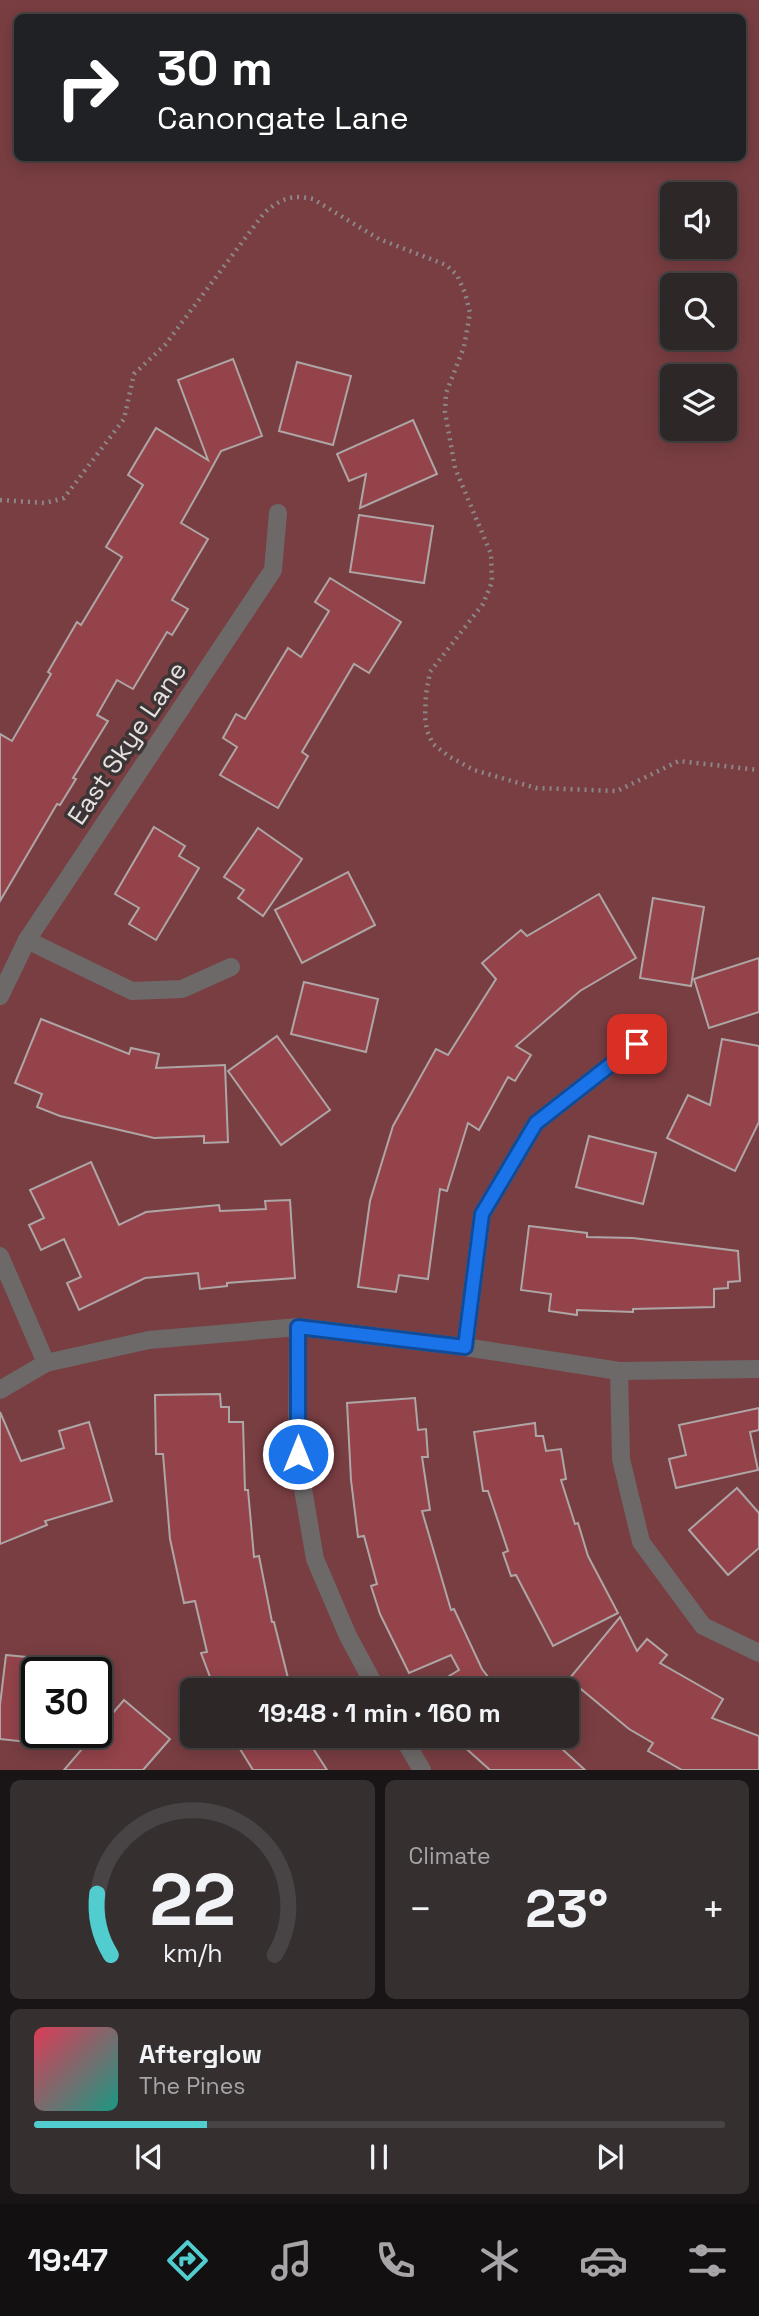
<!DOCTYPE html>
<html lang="en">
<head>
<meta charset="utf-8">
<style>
  :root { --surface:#2d2728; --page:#352f30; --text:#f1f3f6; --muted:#a7a5a8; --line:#484445; --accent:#52cdcf }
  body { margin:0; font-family:"Space Grotesk",sans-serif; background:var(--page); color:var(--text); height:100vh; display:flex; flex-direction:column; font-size:26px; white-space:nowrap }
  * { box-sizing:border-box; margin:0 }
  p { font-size:23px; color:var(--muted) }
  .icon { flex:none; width:38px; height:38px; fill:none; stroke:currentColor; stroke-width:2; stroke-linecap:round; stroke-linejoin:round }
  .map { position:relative; height:1770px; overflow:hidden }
  .panel { display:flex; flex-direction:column; gap:10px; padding:10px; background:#191516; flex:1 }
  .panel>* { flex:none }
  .banner { position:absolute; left:14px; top:14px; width:732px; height:147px; border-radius:10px; box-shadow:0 4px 18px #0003,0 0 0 2px var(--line); background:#202124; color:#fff; overflow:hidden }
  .tools { position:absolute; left:660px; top:182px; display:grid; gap:14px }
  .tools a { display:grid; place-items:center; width:77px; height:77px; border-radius:10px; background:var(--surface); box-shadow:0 4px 18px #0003,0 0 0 2px var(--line); font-size:35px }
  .speed { position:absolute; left:21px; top:1657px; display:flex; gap:14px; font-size:35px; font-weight:700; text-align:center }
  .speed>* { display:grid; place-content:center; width:91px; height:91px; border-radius:50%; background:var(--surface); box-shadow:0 4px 18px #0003,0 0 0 2px var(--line); line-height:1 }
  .speed .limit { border:4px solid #111; border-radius:10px; background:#fff; color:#111 }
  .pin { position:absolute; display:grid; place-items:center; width:60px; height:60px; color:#fff; margin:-30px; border-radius:14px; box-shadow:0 4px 10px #0006 }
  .me { position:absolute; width:77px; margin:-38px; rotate:0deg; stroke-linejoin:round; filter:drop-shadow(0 0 5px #0008) }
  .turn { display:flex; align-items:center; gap:24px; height:147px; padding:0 28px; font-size:32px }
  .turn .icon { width:91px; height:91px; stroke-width:2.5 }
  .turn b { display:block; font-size:49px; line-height:60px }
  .big { font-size:52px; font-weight:700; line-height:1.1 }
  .panel .widget { flex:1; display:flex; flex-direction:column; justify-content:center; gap:10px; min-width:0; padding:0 24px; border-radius:10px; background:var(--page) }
  .panel .dial { align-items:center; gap:0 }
  .dial svg { height:182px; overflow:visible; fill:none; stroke:var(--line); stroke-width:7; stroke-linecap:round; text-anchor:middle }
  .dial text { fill:var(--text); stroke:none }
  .song { display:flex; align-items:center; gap:21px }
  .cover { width:84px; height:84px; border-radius:10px; background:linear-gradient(135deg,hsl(350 70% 55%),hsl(170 70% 35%)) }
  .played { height:7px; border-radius:4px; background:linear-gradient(90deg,var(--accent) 25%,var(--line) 25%) }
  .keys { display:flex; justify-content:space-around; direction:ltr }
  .heat { display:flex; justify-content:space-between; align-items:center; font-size:38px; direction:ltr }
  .panel .tiles { flex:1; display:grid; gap:10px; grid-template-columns:1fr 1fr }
  .widget:last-child { grid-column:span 2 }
  .trip { position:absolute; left:180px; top:1678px; width:399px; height:70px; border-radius:10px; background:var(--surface); box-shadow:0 4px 18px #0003,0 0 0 2px var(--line); font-weight:700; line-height:70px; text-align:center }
  .menu { display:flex; height:112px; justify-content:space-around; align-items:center; background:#121010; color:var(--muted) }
  .menu .icon { width:49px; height:49px }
  .menu .on { color:var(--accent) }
  .menu b { font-size:32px; color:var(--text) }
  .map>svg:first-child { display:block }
  .green { fill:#793e42; fill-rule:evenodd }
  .building { fill:#94434a; stroke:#aea6a6; stroke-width:2 }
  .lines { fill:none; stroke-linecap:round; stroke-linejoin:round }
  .path { stroke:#8d8687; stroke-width:4.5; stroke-dasharray:2 5; stroke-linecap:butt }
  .minor { stroke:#6d6969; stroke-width:18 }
  .route-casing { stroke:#114b97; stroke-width:18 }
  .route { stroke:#1a73e8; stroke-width:12 }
  .labels { text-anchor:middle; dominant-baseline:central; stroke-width:7; stroke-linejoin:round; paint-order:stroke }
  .street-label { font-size:26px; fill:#e6e1e1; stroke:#3c3435 }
</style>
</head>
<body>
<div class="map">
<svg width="759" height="1770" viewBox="0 0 759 1770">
  <rect width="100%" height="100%" fill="#3c3435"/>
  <!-- green -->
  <path class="green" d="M0,0H759V1770H0ZM18,18H742V158H18ZM672,194H724V247H672ZM672,285H724V338H672ZM672,376H724V429H672ZM37,1673H96V1732H37ZM192,1690H567V1736H192Z"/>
  <!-- building -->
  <g class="building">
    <polygon points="233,359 262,436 221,451 203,484 181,523 208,539 172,600 188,609 172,635 167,632 133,689 117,680 97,715 108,721 73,778 76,779 60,805 57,804 0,901 0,734 12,741 51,674 48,672 77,622 81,625 122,557 106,547 143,485 128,475 156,428 208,460 178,380"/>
    <polygon points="297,362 351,376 333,445 279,431"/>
    <polygon points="413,420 437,474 360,508 366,474 349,481 337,454"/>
    <polygon points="359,515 433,526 424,583 350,572"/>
    <polygon points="330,578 401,622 369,673 354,664 302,752 308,756 278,808 220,775 237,747 223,738 236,714 245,719 288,648 301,657 329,611 315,602"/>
    <polygon points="154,827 185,846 179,856 199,868 156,940 129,924 139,908 115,894"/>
    <polygon points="258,828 302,859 263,916 238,898 244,890 224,877"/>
    <polygon points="348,872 375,925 302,963 275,910"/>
    <polygon points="599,894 636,958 580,991 516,1046 531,1055 515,1081 508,1077 479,1130 468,1123 447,1191 440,1189 428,1279 399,1275 396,1292 358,1287 370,1201 393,1126 436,1049 448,1055 496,979 482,963 521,930 527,936"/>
    <polygon points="653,898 704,907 691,986 640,978"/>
    <polygon points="759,958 759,1012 709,1028 694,979"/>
    <polygon points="304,982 378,999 366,1052 291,1034"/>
    <polygon points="41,1019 129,1054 131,1048 159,1054 156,1068 225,1065 228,1142 204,1143 204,1136 154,1138 60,1116 37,1107 42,1094 15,1083"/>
    <polygon points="277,1036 330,1110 281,1145 228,1071"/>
    <polygon points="722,1039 759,1046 759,1122 735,1171 667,1138 688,1095 710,1105"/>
    <polygon points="589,1136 656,1153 643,1204 576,1187"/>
    <polygon points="91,1162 119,1225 146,1212 219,1205 220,1211 266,1209 265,1201 290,1200 295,1278 227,1283 227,1286 200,1289 198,1273 145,1278 79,1310 67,1283 81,1277 64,1239 41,1250 29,1225 44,1218 30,1190"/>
    <polygon points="529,1226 587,1233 587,1237 633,1238 738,1251 740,1281 728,1282 728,1288 714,1289 714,1307 633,1309 633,1312 577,1310 577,1315 549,1311 551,1294 521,1290"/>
    <polygon points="220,1394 221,1407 229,1407 229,1422 243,1422 245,1490 248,1490 254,1557 259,1556 272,1622 274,1622 291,1690 215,1690 201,1653 207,1652 195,1601 184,1603 170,1539 163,1454 156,1454 155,1395"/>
    <polygon points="415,1398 418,1430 426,1429 428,1457 422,1457 430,1510 422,1511 451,1610 454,1609 482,1669 498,1690 426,1690 459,1670 451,1655 409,1673 380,1614 371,1586 377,1584 364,1536 358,1537 351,1480 347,1403"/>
    <polygon points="759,1408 759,1430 750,1432 758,1470 676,1488 669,1459 686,1455 679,1425"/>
    <polygon points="0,1412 21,1461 64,1448 59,1431 89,1422 112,1501 45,1521 47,1525 0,1544"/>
    <polygon points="535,1423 536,1436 543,1436 546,1451 561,1449 566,1479 561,1480 575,1524 578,1523 588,1556 618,1613 553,1646 516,1575 511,1576 503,1553 508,1551 488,1491 483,1491 474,1432"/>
    <polygon points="737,1488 759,1513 759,1548 728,1575 689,1530"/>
    <polygon points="620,1617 637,1651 647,1639 667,1655 660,1663 723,1699 712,1718 759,1736 759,1770 682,1770 648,1751 653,1743 629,1729 569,1679"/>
    <polygon points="6,1655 37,1658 37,1743 0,1739 0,1705"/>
    <polygon points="124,1700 170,1739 143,1770 64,1770"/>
    <polygon points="232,1736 305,1736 327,1770 253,1770"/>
    <polygon points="452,1736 548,1736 585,1770 490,1770"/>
  </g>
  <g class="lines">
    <!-- path -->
    <path class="path" d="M0,500L45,503L64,498L124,419L134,374L165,345L264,213C280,199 292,194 313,199L379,239L446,265L457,275L465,293L470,313L464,347L446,393L445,412L455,468L491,554L492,582L483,604L430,672L426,694L425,717L427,731L433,744L450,757L474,770L536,788L617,791L679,761L759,770"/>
    <!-- minor -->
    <g class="minor">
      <polyline points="27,940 132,991 182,989 231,967"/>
      <polyline points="0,996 27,940 273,570 278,513"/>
      <polyline points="0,1256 46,1363"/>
      <polyline points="298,1327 297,1454 315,1559 348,1636 377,1690"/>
      <polyline points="465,1347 482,1214 536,1123 637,1044"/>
      <polyline points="619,1371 621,1459 641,1542 703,1626 759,1653"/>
      <polyline points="0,1390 46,1363 149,1340 298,1327 465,1347 619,1371 759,1369"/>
      <polyline points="402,1736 422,1770"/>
    </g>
  </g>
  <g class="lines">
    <defs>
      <polyline id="route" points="298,1454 298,1327 465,1347 482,1214 536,1123 637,1044"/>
    </defs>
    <!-- route casing -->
    <use href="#route" class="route-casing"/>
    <!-- route -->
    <use href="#route" class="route"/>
  </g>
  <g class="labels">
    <!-- street labels -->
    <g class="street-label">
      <text transform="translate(127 743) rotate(-56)">East Skye Lane</text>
    </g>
  </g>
</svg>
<div class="tools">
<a><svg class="icon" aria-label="sound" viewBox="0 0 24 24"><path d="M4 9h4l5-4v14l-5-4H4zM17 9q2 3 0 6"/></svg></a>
<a><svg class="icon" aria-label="search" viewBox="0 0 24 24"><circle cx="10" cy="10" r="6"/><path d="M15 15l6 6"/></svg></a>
<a><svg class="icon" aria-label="layers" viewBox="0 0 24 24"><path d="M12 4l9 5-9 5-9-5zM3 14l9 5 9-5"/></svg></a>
</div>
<div class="speed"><div class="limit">30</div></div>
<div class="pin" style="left:637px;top:1044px;background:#d93025"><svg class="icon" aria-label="arrive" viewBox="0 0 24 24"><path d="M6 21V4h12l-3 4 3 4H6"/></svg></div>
<svg class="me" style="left:298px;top:1454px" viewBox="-20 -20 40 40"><circle r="17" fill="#1a73e8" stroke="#fff" stroke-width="3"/><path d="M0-11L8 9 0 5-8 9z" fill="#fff"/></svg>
<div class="trip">19:48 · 1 min · 160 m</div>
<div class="banner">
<div class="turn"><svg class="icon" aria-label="right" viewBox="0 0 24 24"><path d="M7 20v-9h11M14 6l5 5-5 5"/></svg><div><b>30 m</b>Canongate Lane</div></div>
</div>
</div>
<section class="panel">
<div class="tiles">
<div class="widget dial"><svg viewBox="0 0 100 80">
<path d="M14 69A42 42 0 1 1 86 69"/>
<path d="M14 69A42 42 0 0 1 8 42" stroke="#52cdcf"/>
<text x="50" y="56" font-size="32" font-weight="700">22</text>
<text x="50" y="72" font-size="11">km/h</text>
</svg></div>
<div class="widget"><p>Climate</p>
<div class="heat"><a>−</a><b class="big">23°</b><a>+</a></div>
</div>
<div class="widget">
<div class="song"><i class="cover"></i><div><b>Afterglow</b><p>The Pines</p></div></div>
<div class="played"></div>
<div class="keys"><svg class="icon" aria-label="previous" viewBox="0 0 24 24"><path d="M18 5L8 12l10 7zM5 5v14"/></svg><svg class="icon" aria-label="pause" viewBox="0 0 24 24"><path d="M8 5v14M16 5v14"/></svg><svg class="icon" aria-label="next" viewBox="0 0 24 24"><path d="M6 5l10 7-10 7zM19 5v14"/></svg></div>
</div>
</div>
</section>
<nav class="menu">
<b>19:47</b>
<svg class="icon on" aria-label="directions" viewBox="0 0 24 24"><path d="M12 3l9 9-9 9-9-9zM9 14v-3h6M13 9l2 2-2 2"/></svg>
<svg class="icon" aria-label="music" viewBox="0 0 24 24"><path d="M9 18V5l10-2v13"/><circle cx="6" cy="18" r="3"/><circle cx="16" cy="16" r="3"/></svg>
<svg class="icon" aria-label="phone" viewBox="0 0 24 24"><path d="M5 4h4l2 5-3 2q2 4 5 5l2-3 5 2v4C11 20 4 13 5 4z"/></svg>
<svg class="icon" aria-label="climate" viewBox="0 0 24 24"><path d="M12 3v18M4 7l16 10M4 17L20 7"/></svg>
<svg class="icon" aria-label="car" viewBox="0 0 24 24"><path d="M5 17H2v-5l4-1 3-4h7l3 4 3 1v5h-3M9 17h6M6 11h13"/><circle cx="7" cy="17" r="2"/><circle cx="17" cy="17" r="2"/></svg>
<svg class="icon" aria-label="filters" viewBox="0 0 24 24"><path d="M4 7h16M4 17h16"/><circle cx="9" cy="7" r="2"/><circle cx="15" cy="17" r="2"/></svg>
</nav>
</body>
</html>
